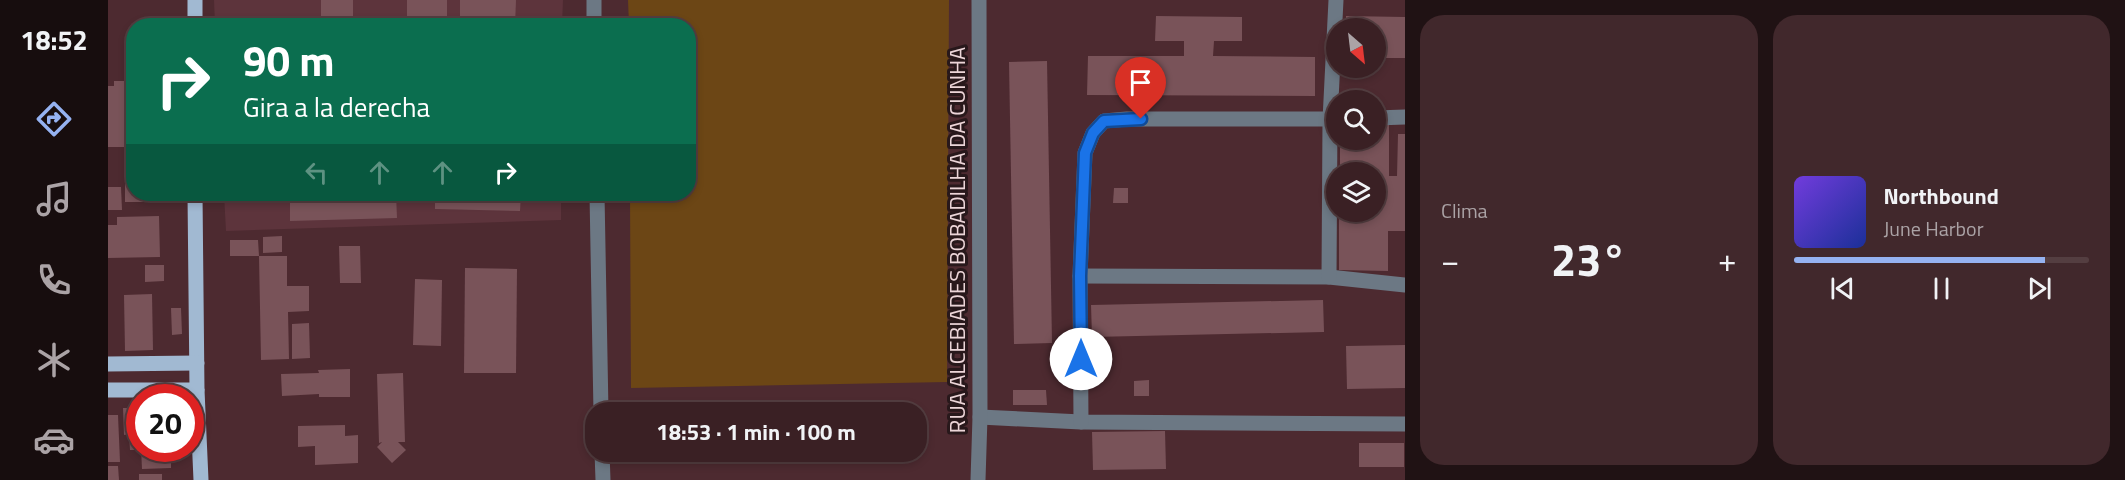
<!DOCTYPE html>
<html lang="es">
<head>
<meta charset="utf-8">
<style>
  :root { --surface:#3a2024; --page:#41282c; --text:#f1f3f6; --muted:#aba3a6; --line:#543e41; --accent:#95b2f1 }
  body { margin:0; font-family:"Titillium Web",sans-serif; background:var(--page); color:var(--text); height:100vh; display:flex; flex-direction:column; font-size:22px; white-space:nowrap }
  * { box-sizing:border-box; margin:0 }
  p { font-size:20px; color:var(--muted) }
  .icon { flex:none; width:33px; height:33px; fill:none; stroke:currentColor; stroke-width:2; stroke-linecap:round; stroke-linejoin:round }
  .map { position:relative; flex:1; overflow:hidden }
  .drawer { display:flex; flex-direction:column; gap:15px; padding:15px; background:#201214; width:720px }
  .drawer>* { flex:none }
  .guide { position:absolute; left:18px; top:18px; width:570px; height:183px; border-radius:24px; box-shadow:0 3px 9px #0003,0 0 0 2px var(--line); background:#0b6e4f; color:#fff; overflow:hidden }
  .needle { width:39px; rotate:152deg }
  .fabs { position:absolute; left:1218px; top:18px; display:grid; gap:12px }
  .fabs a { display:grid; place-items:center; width:60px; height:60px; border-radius:50%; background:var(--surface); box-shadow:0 3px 9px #0003,0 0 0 2px var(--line); font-size:30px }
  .speed { position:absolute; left:18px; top:384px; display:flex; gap:12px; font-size:30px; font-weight:700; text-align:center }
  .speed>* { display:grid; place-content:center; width:78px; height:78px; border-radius:50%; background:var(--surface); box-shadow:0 3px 9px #0003,0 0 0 2px var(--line); line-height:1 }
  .speed .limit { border:9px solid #d22; background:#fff; color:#111 }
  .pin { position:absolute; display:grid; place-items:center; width:51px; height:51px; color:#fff; margin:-62px -26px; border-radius:50% 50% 50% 0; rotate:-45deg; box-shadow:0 0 6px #0007 }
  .pin .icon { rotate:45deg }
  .me { position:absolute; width:66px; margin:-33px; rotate:0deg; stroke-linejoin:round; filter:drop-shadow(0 0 4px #0008) }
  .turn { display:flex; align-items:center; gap:21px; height:126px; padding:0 18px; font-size:27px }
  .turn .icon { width:78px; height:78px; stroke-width:2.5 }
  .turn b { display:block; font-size:42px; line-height:51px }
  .lanes { display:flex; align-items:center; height:57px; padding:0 18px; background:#0003; justify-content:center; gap:30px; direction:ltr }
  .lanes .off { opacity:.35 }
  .big { font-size:45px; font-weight:700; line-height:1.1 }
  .drawer .tile { flex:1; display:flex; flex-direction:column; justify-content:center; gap:9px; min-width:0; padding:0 21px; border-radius:24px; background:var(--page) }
  .song { display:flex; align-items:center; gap:18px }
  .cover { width:72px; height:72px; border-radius:9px; background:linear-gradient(135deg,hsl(260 70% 55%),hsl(230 70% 35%)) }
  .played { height:6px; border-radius:3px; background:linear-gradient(90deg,var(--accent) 85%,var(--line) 85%) }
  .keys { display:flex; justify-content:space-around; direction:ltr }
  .heat { display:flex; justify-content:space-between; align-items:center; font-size:33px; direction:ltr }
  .drawer .tiles { flex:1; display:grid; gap:15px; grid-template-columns:repeat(2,1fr) }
  .trip { position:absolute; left:477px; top:402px; width:342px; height:60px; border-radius:24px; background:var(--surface); box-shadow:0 3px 9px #0003,0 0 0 2px var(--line); font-weight:700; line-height:60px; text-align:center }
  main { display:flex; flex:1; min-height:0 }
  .tabs { display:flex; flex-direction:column; width:108px; justify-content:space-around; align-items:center; background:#170d0e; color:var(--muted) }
  .tabs .icon { width:42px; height:42px }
  .tabs .active { color:var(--accent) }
  .tabs b { font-size:27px; color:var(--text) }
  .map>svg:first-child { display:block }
  .built { fill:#5d343c }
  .green { fill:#6c4615 }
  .building { fill:#795359 }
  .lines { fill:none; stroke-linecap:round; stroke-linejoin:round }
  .minor { stroke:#6c7884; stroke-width:15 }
  .major { stroke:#a1b9d2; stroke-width:15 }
  .route-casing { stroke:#114b97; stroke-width:15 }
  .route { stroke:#1a73e8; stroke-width:10 }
  .labels { text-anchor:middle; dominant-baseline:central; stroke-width:6; stroke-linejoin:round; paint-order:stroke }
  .street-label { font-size:22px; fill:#ecd5d8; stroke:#28181b }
</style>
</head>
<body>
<main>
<nav class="tabs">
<b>18:52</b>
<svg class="icon active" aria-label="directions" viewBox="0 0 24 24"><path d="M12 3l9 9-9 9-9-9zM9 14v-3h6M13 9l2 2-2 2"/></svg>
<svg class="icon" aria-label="music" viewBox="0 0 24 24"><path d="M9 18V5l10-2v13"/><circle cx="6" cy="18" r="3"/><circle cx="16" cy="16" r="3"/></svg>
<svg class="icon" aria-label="phone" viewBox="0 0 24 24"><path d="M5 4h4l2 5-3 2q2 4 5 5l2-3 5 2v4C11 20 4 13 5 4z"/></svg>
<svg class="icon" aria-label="climate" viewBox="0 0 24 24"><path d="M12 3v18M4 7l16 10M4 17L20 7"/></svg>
<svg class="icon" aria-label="car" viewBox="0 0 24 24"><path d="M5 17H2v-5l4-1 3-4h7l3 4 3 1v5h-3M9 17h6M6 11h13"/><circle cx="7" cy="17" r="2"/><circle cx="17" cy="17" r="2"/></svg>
</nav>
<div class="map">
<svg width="1297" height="480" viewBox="0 0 1297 480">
  <rect width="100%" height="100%" fill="#4d2a30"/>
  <!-- built -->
  <g class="built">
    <polygon points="106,0 455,0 454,25 107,25"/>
    <polygon points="116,194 453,194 453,220 118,231"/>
  </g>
  <!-- green -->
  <polygon class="green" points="520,0 841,0 839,382 523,388 522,194 580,194 580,26 521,25"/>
  <!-- building -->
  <g class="building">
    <rect x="213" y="0" width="32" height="26"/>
    <rect x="299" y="0" width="40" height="26"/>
    <polygon points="352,0 408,0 407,26 352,26"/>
    <polygon points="1048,16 1134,17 1134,41 1106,41 1105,56 1207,57 1207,96 979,95 980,56 1076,56 1076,41 1047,41"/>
    <polygon points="1238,16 1297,17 1297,58 1268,58 1268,28 1238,28"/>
    <polygon points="939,61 944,343 906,344 901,62"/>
    <polygon points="6,81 26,81 26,147 0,147 0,86 6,86"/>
    <polygon points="1268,125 1281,125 1281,176 1289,176 1290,134 1297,134 1297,231 1280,231 1280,271 1231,270 1231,212 1268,212 1268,172 1232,172 1232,140 1268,140"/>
    <polygon points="17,184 26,184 26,194 52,194 52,202 17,202"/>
    <polygon points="0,187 13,187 14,210 0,210"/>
    <polygon points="1006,188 1020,188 1020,203 1005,203"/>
    <polygon points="182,194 288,194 289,218 182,221"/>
    <polygon points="303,194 413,194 412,211 327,209 327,197 303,197"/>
    <polygon points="51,216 52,257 0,258 0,225 9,225 9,217"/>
    <polygon points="174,236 174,252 155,253 155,237"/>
    <polygon points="122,240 150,240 151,256 122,256"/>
    <polygon points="231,246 252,246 253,283 232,283"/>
    <polygon points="151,256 179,256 179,286 201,286 201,311 180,312 181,359 153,360"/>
    <polygon points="37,265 56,265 56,281 37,282"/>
    <polygon points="357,268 409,269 408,373 356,373"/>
    <polygon points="307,279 334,280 333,346 305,345"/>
    <polygon points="44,294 45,350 17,351 16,295"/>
    <polygon points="1215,300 1216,332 984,337 983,305"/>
    <polygon points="63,308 73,308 74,334 64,335"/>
    <polygon points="201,323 202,358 184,359 184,324"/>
    <polygon points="1297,345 1297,388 1239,389 1238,346"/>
    <polygon points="242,369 242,397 211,397 211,394 174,396 173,374 211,373 210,370"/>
    <polygon points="295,373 297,442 290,442 298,450 284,463 269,447 274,442 271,443 269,374"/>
    <polygon points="1041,380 1041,396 1026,396 1026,381"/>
    <polygon points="905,390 938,390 939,405 905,405"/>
    <polygon points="15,408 32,408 32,450 22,450 21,434 16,435"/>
    <rect x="703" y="409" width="37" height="3"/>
    <polygon points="0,415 10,415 12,462 0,462"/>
    <polygon points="237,425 237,436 250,435 250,463 207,465 207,446 190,447 190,426"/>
    <polygon points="1057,431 1058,469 985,470 984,432"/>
    <rect x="1251" y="443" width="45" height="24"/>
    <polygon points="33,448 63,448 63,468 34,469"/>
    <polygon points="0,466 10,466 11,480 0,480"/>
    <rect x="31" y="474" width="23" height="6"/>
  </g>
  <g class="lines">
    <!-- minor -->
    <g class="minor">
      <polyline points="486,0 486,26"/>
      <polyline points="1268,118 1297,117"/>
      <polyline points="489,194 493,412"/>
      <polyline points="972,276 1221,277 1297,285"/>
      <polyline points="1221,277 1222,120 1228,0"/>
      <polyline points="872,417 973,422 1297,424"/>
      <polyline points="973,422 972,276 977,153 985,133 996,121 1019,119 1228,119"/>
      <polyline points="494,452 495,480"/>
      <polyline points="870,480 872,417 871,0"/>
    </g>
    <!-- major -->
    <g class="major">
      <polyline points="87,0 87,26"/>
      <polyline points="87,194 89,390 93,480"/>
      <polyline points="0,364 89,363"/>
      <polyline points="0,390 89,390"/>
    </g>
  </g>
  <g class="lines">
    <defs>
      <polyline id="route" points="973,359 972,276 977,153 985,133 996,121 1033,119"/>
    </defs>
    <!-- route casing -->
    <use href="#route" class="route-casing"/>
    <!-- route -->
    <use href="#route" class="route"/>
  </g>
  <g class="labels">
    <!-- street labels -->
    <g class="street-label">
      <text transform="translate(849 240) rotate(-90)">RUA ALCEBIADES BOBADILHA DA CUNHA</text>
    </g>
  </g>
</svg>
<div class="fabs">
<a><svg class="needle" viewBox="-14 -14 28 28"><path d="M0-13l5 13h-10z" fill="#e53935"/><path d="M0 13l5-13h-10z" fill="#aba3a6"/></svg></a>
<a><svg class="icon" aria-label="search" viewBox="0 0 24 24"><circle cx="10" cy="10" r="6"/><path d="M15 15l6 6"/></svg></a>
<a><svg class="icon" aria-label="layers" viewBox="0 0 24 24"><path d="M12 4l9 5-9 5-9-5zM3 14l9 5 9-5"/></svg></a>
</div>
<div class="speed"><div class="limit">20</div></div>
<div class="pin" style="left:1033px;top:119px;background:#d93025"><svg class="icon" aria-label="arrive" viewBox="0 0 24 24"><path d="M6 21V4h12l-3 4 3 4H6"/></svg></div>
<svg class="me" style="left:973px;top:359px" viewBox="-20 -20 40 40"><circle r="19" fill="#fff"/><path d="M0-13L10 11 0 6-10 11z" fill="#1a73e8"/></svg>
<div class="trip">18:53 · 1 min · 100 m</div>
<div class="guide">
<div class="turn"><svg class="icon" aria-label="right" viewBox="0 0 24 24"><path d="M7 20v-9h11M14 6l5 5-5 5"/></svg><div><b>90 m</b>Gira a la derecha</div></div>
<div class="lanes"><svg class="icon off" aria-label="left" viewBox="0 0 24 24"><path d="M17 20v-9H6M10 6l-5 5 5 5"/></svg><svg class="icon off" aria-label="ahead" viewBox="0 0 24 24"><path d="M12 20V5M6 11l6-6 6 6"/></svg><svg class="icon off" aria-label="ahead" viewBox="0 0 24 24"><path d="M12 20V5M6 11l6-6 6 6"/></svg><svg class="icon" aria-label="right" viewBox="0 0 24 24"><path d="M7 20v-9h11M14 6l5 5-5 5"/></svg></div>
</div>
</div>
<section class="drawer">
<div class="tiles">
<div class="tile"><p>Clima</p>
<div class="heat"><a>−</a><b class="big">23°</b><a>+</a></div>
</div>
<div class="tile">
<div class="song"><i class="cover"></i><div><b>Northbound</b><p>June Harbor</p></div></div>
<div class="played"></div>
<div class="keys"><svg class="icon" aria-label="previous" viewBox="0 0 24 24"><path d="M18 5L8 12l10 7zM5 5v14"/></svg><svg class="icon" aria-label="pause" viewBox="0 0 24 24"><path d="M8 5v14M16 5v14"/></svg><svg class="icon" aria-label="next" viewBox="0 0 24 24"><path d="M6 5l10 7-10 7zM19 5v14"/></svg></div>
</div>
</div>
</section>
</main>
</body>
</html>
